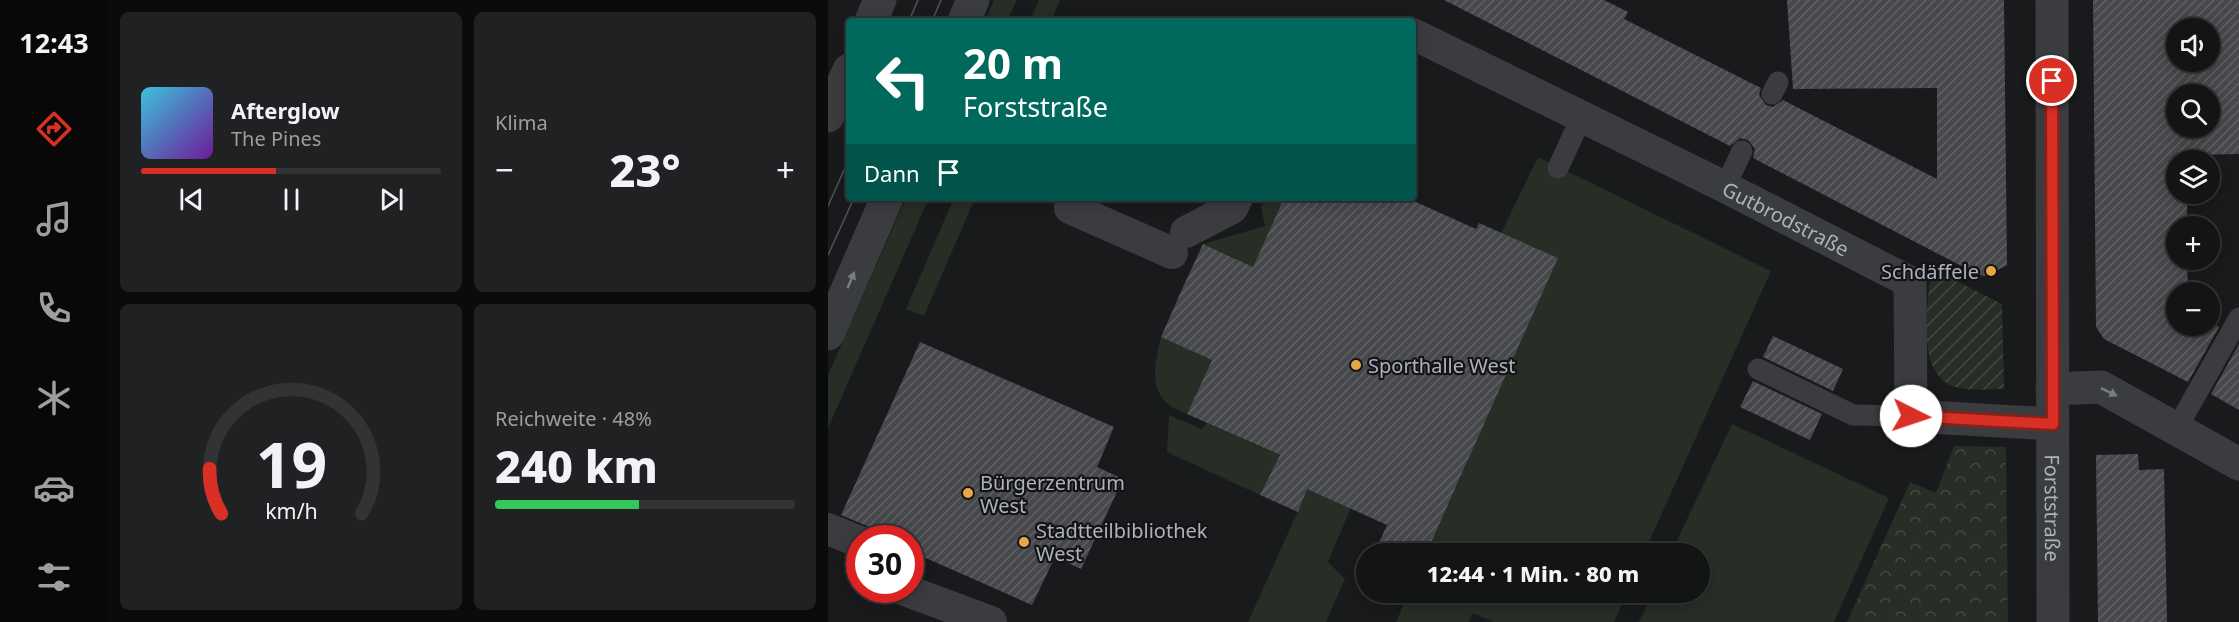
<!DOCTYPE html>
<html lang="de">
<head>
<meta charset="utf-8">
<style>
  :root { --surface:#131414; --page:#202122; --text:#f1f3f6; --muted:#9d9ea0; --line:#323334; --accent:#d93025 }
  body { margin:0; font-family:"Noto Sans",sans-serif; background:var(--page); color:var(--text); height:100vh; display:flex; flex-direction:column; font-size:22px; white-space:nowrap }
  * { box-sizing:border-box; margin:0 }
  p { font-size:20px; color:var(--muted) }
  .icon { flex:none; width:33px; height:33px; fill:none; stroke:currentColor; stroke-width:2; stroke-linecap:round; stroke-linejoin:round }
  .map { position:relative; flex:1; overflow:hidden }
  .details { display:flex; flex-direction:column; gap:12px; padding:12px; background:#0a0b0b; width:720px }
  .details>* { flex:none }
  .hud { position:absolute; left:18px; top:18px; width:570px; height:183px; border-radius:6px; box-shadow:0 3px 15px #0003,0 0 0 2px var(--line); background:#00695c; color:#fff; overflow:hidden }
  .fabs { position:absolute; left:1338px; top:18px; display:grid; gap:12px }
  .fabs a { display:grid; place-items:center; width:54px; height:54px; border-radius:50%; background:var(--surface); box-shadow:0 3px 15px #0003,0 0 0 2px var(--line); font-size:30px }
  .speed { position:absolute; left:18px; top:525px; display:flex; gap:12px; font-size:30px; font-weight:700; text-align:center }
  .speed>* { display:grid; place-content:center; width:78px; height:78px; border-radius:50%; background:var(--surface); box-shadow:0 3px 15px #0003,0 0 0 2px var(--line); line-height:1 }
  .speed .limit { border:9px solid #d22; background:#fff; color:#111 }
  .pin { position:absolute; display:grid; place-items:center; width:51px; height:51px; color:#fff; margin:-26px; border:3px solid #fff; border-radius:50%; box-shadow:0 2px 6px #0007 }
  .me { position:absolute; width:66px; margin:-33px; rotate:94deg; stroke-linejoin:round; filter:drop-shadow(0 0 4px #0008) }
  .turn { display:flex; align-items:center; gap:21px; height:126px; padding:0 18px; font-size:27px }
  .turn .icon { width:78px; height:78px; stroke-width:2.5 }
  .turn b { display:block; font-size:42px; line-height:51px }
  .then { display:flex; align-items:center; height:57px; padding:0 18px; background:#0003; gap:12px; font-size:22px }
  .big { font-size:45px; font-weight:800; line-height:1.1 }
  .details .tile { flex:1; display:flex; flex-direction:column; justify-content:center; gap:9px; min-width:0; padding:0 21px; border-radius:9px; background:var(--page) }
  .details .dial { align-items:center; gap:0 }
  .dial svg { height:156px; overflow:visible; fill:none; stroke:var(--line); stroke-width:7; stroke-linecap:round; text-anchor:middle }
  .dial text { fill:var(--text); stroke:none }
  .song { display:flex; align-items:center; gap:18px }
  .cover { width:72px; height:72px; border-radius:9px; background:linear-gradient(135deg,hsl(190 70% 55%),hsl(280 70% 35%)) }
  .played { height:6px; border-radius:3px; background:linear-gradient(90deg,var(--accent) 45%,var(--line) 45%) }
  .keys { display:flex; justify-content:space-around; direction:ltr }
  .heat { display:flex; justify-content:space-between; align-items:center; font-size:33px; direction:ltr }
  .charge { height:9px; border-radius:4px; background:linear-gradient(90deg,#34c759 48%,var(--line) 0) }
  .details .tiles { flex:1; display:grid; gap:12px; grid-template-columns:repeat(2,1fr) }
  .trip { position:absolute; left:528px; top:543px; width:354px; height:60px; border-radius:30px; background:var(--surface); box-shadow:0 3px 15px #0003,0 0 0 2px var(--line); font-weight:800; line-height:60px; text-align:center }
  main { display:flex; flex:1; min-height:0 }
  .tabs { display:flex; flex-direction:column; width:108px; justify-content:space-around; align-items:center; background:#080808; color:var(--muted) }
  .tabs .icon { width:42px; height:42px }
  .tabs .selected { color:var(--accent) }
  .tabs b { font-size:27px; color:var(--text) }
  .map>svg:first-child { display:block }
  .grass { fill:#262e26 }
  .forest { fill:url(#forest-crowns) }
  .garden { fill:url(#garden-furrows) }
  .building { fill:url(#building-hatch); fill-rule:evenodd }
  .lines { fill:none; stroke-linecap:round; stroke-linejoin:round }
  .service { stroke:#3b3c40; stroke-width:21 }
  .pedestrian { stroke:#3b3c40; stroke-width:32 }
  .minor { stroke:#3b3c40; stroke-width:33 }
  .tertiary { stroke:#3b3c40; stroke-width:33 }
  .tram { stroke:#525459; stroke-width:1.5 }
  .oneway { fill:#7a7d83 }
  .route-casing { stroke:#8d1f18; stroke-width:15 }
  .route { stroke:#d93025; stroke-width:10 }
  .poi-dot { fill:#e6a747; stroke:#141416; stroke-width:2 }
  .labels { text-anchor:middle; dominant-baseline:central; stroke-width:4.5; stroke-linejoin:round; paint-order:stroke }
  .street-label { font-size:20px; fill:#adb2ba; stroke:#141416 }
  .poi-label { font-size:20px; fill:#adb2ba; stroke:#141416; text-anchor:start }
</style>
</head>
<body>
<main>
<nav class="tabs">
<b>12:43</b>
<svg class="icon selected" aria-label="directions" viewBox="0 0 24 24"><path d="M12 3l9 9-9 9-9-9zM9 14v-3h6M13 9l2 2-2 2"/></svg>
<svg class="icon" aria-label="music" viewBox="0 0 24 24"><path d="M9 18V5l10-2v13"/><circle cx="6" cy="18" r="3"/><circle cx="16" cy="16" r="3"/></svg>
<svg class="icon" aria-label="phone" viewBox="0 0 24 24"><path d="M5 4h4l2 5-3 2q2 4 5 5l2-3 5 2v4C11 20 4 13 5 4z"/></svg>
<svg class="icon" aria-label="climate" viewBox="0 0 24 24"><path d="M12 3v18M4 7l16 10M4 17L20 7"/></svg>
<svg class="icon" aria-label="car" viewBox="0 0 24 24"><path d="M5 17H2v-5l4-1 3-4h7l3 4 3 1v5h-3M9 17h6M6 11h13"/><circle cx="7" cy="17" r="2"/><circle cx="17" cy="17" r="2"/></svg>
<svg class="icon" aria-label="filters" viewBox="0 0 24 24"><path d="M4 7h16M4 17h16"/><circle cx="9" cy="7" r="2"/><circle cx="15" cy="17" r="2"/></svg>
</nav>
<section class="details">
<div class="tiles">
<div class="tile">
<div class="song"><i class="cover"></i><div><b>Afterglow</b><p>The Pines</p></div></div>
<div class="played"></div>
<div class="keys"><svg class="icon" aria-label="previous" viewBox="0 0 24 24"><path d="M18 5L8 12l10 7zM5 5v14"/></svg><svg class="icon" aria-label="pause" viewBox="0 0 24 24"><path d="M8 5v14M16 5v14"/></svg><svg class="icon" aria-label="next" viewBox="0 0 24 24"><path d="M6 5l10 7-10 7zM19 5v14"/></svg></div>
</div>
<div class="tile"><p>Klima</p>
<div class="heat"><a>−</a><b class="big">23°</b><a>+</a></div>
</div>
<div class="tile dial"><svg viewBox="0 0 100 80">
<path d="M14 69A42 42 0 1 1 86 69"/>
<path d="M14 69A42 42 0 0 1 8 46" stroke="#d93025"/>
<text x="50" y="56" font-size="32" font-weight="700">19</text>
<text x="50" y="72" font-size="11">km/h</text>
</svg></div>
<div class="tile"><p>Reichweite · 48%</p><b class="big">240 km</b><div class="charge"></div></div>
</div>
</section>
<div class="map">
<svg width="1411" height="622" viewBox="0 0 1411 622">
  <defs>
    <pattern id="forest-crowns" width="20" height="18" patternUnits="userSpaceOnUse" patternTransform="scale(1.5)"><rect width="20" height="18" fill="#262e26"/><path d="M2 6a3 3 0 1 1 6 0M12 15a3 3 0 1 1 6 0" fill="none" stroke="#434a43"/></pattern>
    <pattern id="garden-furrows" width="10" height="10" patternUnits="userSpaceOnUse" patternTransform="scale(1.5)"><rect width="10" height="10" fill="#262e26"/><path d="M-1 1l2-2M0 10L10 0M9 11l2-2" fill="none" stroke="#434a43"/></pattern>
    <pattern id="building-hatch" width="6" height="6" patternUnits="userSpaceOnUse" patternTransform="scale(1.5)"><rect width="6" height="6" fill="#46484b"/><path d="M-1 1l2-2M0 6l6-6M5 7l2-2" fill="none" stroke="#5e6063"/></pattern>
  </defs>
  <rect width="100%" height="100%" fill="#191a1b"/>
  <!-- grass -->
  <g class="grass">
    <polygon points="166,0 189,0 179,21 157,21"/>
    <polygon points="211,0 232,0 223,21 202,21"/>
    <polygon points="710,157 943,271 816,553 598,554 641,459 635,456 690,348 730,258 673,233"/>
    <polygon points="78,198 101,198 0,428 0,375"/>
    <polygon points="126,198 147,198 96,316 78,309"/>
    <polygon points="438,198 456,198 414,291 398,284 409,259 375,244 437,226 433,208"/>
    <path d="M395,335L359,414C319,400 325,371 333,337L354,346Z"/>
    <polygon points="341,415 374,429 379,423 530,491 500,562 517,579 498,622 420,622 474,502 437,485 432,495 339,452"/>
    <polygon points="904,424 1061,498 1006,622 811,622 825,593 872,592 872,554 843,553"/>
    <polygon points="581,593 581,592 799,593 786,622 665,622 645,613 641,622 568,622"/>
  </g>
  <!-- forest -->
  <polygon class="forest" points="1126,446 1178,447 1180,622 1019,622 1082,482 1108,493"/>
  <!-- garden -->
  <path class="garden" d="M1103,268L1174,304L1176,389C1160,389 1139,392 1124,386C1086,369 1101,300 1103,268Z"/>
  <!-- building -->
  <g class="building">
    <polygon points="616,0 776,0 800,12 796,19 933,88 931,95 938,105 945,107 955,100 1109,179 1109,88 965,89 959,0 1176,0 1179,265 1158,276 1151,275 925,158 927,149 920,140 912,138 902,146"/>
    <path d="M1265,0H1411V154L1359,155V160H1348V194H1359V226H1348V260H1359L1360,292H1348V326H1382V322L1391,327L1360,382L1276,339L1268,327ZM1348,28H1382V62H1348ZM1348,94H1382V128H1348Z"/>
    <polygon points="456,198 579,198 648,229 651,223 730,258 598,554 546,554 559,525 479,489 470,512 432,495 452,455 359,414 384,360 333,337 355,287 375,244 425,267"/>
    <polygon points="945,336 1015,369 1005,391 935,357"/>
    <polygon points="92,342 286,427 269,467 295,479 253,569 227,557 204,605 82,551 82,538 55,538 39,526 13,515"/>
    <polygon points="1411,344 1411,410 1383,394"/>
    <polygon points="925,381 994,414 982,440 912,407"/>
    <polygon points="1310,454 1311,470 1336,469 1339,622 1270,622 1268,455"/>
  </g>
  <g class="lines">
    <!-- service -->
    <g class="service">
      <polyline points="944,94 950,82"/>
      <polyline points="730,168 754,116"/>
      <polyline points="897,187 914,151"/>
      <polyline points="930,369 1025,415 1083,416"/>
      <polyline points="1349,428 1411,318"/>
    </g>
    <!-- pedestrian -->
    <g class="pedestrian">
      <path id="s1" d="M585,34L897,187L1082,282"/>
      <polyline points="242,208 344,253"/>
      <polyline points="358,232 404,208 409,198"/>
      <polyline points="0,529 32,542"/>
      <polyline points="77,590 163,622"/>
    </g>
    <!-- minor -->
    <g class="minor">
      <path id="s2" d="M1224,0L1225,622"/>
      <polyline points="1082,282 1083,416 1225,424"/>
      <polyline points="1224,389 1273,387 1411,464"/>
    </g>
    <!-- tertiary -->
    <g class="tertiary">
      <polyline points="43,21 52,0"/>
      <polyline points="136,21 145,0"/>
      <polyline points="0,116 21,70"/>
      <polyline points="0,334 59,198"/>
    </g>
    <!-- tram -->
    <g class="tram">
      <polyline points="81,21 90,0"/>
      <polyline points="104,21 113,0"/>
      <polyline points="0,206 21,159"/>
      <polyline points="0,255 26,198"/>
    </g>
  </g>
  <!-- one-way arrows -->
  <defs><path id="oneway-solid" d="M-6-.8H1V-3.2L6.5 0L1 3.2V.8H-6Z" transform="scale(1.5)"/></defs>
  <g class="oneway">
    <use href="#oneway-solid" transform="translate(23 280) rotate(-67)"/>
    <use href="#oneway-solid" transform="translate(1281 392) rotate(26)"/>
  </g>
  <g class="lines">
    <defs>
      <polyline id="route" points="1083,416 1225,424 1224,81"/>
    </defs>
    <!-- route casing -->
    <use href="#route" class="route-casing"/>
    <!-- route -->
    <use href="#route" class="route"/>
  </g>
  <!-- markers -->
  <g class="poi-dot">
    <circle cx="1163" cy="271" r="6"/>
    <circle cx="528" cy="365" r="6"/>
    <circle cx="140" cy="493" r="6"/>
    <circle cx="196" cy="542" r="6"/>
  </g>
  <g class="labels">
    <!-- street labels -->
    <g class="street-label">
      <text stroke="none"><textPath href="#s1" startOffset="416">Gutbrodstraße</textPath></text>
      <text stroke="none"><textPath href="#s2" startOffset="508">Forststraße</textPath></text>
    </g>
    <!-- poi labels -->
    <g class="poi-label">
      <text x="1151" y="271" text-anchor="end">Schdäffele</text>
      <text x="540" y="365">Sporthalle West</text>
      <text x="152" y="482">Bürgerzentrum<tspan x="152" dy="23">West</tspan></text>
      <text x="208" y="530">Stadtteilbibliothek<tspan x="208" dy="23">West</tspan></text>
    </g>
  </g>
</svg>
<div class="fabs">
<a><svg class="icon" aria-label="sound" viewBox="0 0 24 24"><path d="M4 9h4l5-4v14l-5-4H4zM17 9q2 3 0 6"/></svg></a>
<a><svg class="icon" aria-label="search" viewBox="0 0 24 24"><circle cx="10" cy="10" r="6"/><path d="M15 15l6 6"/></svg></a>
<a><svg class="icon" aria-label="layers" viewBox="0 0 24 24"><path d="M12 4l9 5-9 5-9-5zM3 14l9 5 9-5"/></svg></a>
<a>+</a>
<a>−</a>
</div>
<div class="speed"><div class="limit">30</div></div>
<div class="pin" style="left:1224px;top:81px;background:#d93025"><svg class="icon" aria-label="arrive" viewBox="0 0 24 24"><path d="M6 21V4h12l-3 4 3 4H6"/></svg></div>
<svg class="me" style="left:1083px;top:416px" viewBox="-20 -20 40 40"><circle r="19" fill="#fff"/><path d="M0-13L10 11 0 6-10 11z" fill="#d93025"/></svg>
<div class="trip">12:44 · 1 Min. · 80 m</div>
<div class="hud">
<div class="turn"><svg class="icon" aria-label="left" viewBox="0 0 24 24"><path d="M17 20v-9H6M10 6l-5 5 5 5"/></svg><div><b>20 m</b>Forststraße</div></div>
<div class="then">Dann<svg class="icon" aria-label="arrive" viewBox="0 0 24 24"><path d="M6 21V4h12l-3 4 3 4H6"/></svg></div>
</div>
</div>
</main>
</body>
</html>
